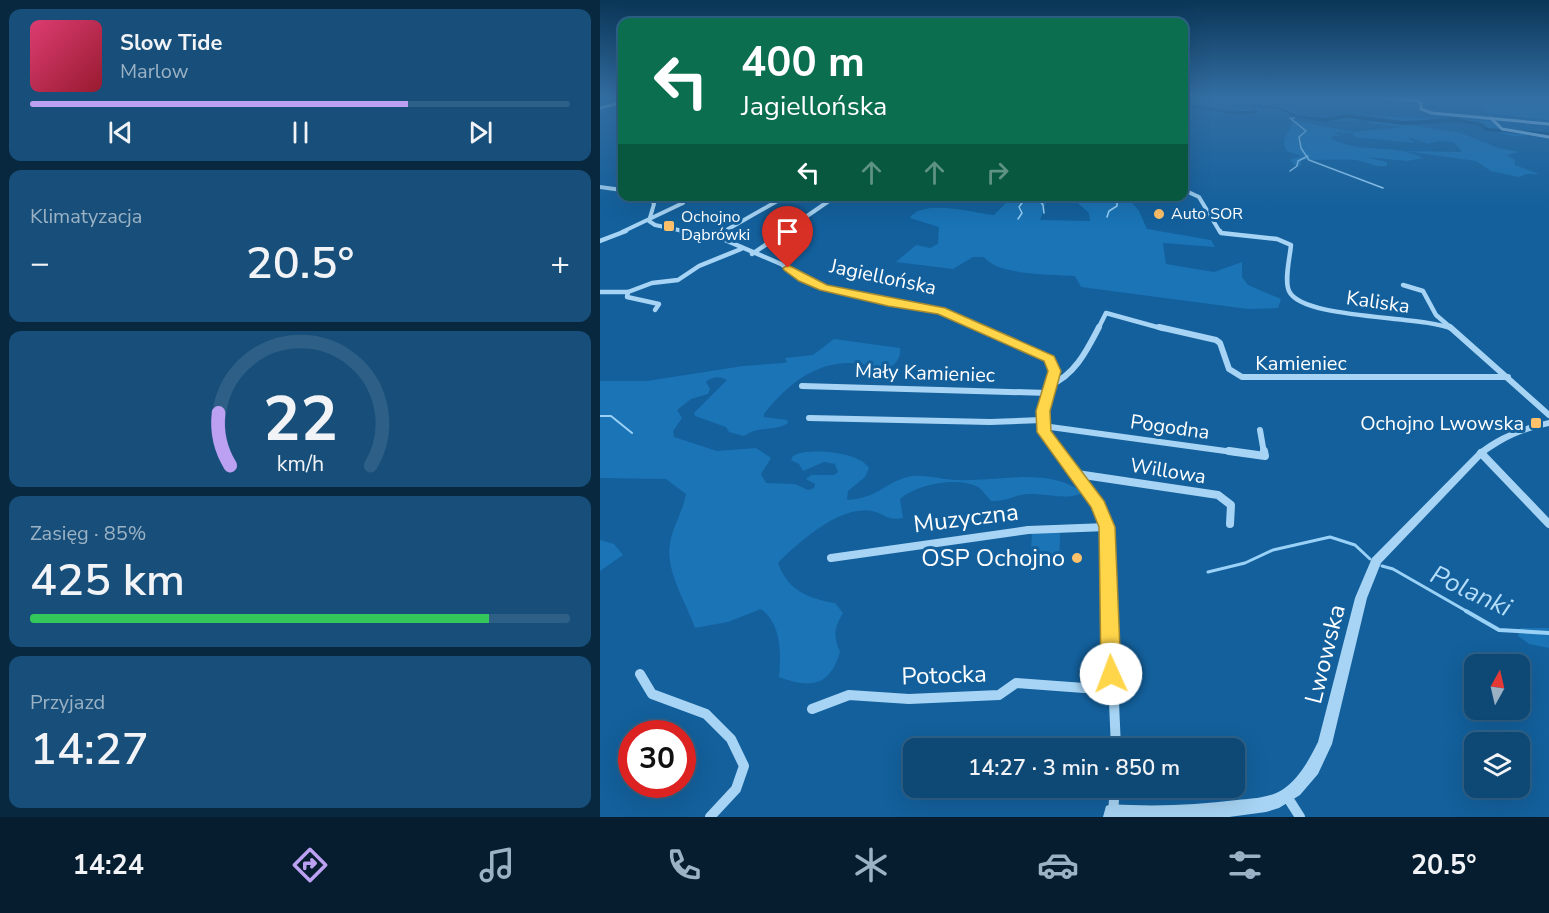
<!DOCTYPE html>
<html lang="pl">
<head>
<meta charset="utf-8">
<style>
  :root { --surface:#0e4875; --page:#174f7a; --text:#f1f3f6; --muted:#9bb2c5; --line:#2e6087; --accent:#bca0f2 }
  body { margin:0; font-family:"Nunito Sans",sans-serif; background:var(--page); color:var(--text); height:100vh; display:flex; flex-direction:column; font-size:22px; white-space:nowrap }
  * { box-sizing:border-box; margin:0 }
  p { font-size:20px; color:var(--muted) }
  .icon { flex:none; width:33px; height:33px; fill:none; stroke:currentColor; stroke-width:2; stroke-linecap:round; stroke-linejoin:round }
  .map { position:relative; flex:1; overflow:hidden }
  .drawer { display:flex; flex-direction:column; gap:9px; padding:9px; background:#082840; width:600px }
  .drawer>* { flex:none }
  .top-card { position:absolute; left:18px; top:18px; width:570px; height:183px; border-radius:12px; box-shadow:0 6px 24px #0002,0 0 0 2px var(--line); background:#0b6e4f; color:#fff; overflow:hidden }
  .needle { width:39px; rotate:8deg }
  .tools { position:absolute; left:864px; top:654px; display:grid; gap:12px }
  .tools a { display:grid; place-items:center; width:66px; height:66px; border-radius:12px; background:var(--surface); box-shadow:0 6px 24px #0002,0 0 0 2px var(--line); font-size:30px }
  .speed { position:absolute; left:18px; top:720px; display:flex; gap:12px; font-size:30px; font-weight:700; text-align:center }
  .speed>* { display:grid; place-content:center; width:78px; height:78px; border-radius:50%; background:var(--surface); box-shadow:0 6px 24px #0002,0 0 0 2px var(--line); line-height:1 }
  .speed .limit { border:9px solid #d22; background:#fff; color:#111 }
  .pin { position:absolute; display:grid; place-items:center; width:51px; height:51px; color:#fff; margin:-62px -26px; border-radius:50% 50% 50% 0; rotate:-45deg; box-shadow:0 0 6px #0007 }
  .pin .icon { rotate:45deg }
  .me { position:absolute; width:66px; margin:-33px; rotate:358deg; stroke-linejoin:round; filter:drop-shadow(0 0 4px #0008) }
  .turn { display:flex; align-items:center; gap:21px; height:126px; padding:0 24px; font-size:27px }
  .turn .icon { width:78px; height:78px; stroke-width:2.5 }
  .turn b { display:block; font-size:42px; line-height:51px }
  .lanes { display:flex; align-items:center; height:57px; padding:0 24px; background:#0003; justify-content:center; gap:30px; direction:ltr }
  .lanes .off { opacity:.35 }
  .big { font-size:45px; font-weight:600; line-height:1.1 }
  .drawer .card { flex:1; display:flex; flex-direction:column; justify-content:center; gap:9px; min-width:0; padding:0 21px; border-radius:12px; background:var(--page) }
  .drawer .dial { align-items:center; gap:0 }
  .dial svg { height:156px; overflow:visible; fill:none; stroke:var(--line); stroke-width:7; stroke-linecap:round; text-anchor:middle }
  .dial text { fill:var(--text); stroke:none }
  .song { display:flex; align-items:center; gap:18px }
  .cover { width:72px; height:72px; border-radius:9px; background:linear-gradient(135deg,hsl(340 70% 55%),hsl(350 70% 35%)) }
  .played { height:6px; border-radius:3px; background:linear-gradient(90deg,var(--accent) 70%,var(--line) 70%) }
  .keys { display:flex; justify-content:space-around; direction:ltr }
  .heat { display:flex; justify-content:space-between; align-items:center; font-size:33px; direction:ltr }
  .charge { height:9px; border-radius:4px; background:linear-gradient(90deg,#34c759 85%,var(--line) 0) }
  .trip { position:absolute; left:303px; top:738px; width:342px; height:60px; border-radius:12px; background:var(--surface); box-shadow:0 6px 24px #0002,0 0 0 2px var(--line); font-weight:600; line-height:60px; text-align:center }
  .dock { display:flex; height:96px; justify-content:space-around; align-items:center; background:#061d2f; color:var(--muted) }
  .dock .icon { width:42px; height:42px }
  .dock .current { color:var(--accent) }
  .dock b { font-size:27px; color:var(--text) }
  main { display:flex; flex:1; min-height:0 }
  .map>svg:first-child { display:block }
  .green { fill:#1a74b6 }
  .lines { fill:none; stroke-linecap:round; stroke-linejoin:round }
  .stream-far3 { stroke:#99d1f7; stroke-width:1.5 }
  .stream-far2 { stroke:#99d1f7; stroke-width:2 }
  .stream-far1 { stroke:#99d1f7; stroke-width:3 }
  .stream { stroke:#99d1f7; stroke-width:4 }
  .river { fill:#0b4878; fill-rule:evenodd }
  .minor-far5 { stroke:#a7d4f4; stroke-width:3 }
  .minor-far4 { stroke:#a7d4f4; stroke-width:4 }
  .minor-far3 { stroke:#a7d4f4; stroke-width:4.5 }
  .minor-far2 { stroke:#a7d4f4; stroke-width:6 }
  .minor-far1 { stroke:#a7d4f4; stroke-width:8 }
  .minor { stroke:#a7d4f4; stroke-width:10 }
  .tertiary { fill:#a7d4f4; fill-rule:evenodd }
  .route { fill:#ffd54a; stroke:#a68a30; stroke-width:1.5 }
  .poi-dot { fill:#ffc16a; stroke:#13609c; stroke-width:2 }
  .labels { text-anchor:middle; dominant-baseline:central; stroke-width:6; stroke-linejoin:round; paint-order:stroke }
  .far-poi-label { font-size:16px; fill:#fff; stroke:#13609c; text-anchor:start }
  .street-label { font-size:20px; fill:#fff; stroke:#13609c }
  .poi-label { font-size:20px; fill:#fff; stroke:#13609c; text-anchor:end }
  .near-street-label { font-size:24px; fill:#fff; stroke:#13609c }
  .near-poi-label { font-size:24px; fill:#fff; stroke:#13609c; text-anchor:end }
  .near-water-label { font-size:26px; font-style:italic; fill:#b4ddfa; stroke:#13609c }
</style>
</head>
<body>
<main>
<section class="drawer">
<div class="card">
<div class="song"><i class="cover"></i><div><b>Slow Tide</b><p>Marlow</p></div></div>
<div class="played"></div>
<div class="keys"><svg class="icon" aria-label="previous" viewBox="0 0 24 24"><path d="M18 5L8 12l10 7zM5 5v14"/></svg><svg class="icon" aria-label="pause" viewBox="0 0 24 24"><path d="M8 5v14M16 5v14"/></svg><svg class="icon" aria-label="next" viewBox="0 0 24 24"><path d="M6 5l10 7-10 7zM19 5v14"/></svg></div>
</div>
<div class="card"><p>Klimatyzacja</p>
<div class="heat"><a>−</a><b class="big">20.5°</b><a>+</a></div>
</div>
<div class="card dial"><svg viewBox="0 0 100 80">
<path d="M14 69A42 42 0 1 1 86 69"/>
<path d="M14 69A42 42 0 0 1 8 42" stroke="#bca0f2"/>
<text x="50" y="56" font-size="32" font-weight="700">22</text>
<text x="50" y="72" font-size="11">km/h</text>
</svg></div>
<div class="card"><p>Zasięg · 85%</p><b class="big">425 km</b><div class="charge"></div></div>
<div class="card"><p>Przyjazd</p><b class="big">14:27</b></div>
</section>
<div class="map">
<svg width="949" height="817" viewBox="0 0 949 817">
  <rect width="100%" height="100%" fill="#13609c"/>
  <!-- green -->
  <g class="green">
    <polygon points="827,98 894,98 949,102 949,120 886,113 881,108 824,105 818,101"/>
    <path d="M584,104C599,105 637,113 650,109V105H666L686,108L701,115L726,117L751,115L892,121C906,138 929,129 949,134V135C937,131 928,136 917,136C902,136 889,128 876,124C856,116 820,124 810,125L861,133L898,148L919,152L907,155L915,160V165L939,174H926L919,177L891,171L876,161L805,151L862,152L854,142L838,141L829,144L808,137L815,143L754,137L752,133L733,132L740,136H732V139C760,154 794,143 823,158L807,161L765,157L787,162V166C774,168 767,161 755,160C737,159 719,160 701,160V165L696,166L690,160L702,156L687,151C679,138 691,132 692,120L753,132L803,127L769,123L770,120L726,121L697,117L678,110L656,106L661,110L659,112L640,115L599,106L584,107Z"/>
    <path d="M412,197H448L440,220L490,221L489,213L471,197H533L529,199L539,211L547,229L611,240L615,247L563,243L566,264L614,272L642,262V277L648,285L681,299L678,308L648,309L481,287L475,276C452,274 398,276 384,257H373L353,269L296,262L316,245L330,248L338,244L339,227L310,218C322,198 374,213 394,215Z"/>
    <path d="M234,339L300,348C302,359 293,367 284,372H270L268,365C223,356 191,380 164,414V417L187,420L188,423C174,432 161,425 144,436L129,432L126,427L95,416L94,413L127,380C121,376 111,376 106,382L110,389L108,394L91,399L77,410L82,418L73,431L74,437L117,451L156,448L171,458L161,474L166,483L195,484L208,490L214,488L215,484L206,479L211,475H234L238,472L235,464L224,462L203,471L199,464L191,460L193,456C208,447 260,452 269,468L265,477L248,491L247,500C278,498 283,484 307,477C321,473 342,480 357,480C397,482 449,466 483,493C464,501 449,493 429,494C416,494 406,502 391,501C387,497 383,490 378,487C357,476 316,485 300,499L303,518C286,521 286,514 272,511C240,505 199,542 178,563C187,590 209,599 235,603L243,613C234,628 233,636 240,652C230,686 211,689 179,677C181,653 182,625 161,609L128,622L95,628C86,602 65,571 70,543C73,526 83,511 86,494L66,479L0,478V381H47L143,366L183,363L187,362L185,358L213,355Z"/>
    <polygon points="432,533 460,533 459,567 430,566"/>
    <polygon points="0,540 14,544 23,555 0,571"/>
    <polygon points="920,628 949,628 949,648 929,644 918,636"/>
  </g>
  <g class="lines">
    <!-- stream-far3 -->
    <g class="stream-far3">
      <polyline points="690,118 706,131 699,137 701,148 709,160 783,188"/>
      <polyline points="693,118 696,116"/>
      <polyline points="690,171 697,166 698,161 708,156"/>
      <polyline points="436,196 443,205 444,213"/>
      <polyline points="507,217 509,211 517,206 517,196"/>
      <polyline points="418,219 422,213 419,207 427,196"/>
    </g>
    <!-- stream-far2 -->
    <polyline class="stream-far2" points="0,416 11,416 32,433"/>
    <!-- stream-far1 -->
    <g class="stream-far1">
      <polyline points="782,566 793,569 868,612"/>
      <polyline points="608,572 645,563 673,550 730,537 755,545 770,559"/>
    </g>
    <!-- stream -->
    <polyline class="stream" points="866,611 899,630 949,633"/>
    <!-- river -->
    <polygon class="river" points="584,104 636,111 653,111 649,105 651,104 679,107 697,115 725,118 746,114 804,121 855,118 882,123 888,128 949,132 949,136 886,131 878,125 855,122 804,125 746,118 725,122 694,117 678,109 655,107 659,113 636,115 584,106"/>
    <!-- minor-far5 -->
    <g class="minor-far5">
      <polyline points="785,98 817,101 821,103 821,109 832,113 949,124"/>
      <polyline points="0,108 22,102"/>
      <polyline points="891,118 902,129 949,137"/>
    </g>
    <!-- minor-far4 -->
    <g class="minor-far4">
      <polyline points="0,187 22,190"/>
      <polyline points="584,190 599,197 620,232"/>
      <polyline points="50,196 54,204 49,221 55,225 88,232"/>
      <polyline points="22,232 83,203 81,196"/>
      <polyline points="123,232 186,196"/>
      <polyline points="184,232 236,196"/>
    </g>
    <!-- minor-far3 -->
    <g class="minor-far3">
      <polyline points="81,231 125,240 181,264 202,279 224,288 341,311 380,329"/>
      <path d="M620,231L621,233L677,239L691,245C690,257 684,280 689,291C702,320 823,315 852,329"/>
      <polyline points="112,237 126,231"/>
      <polyline points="0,241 26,231"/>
      <polyline points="152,254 186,231"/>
      <polyline points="803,285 823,291 836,315 850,327"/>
      <polyline points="0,292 28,292 52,283 78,280 99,266 141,249"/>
      <polyline points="28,292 27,297 59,304 55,310"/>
      <polyline points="498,329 506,313 564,329"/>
    </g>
    <!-- minor-far2 -->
    <g class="minor-far2">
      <polyline points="377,327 449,359 455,371 443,411 444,432 460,453"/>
      <polyline points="559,327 616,340 620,343 629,369 642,377 908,377"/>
      <polyline points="850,327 949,415"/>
      <path d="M450,385C475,375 487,350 499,327"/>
      <polyline points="202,386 448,393"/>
      <polyline points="209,418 390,422 442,420"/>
      <polyline points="443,426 640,453"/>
      <polyline points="660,430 664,453"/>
    </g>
    <!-- minor-far1 -->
    <g class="minor-far1">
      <polyline points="458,451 499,505 507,527 510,612"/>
      <polyline points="629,451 665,456 664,451"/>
      <polyline points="881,453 949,524"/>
      <polyline points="477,474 618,495 631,505 630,524"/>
      <polyline points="231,558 428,530 507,527"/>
    </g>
    <!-- minor -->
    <g class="minor">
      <polyline points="510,611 516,748"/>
      <polyline points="40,674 52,694 106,714 131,739 144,766 136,789 110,817"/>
      <polyline points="212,709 249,695 309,699 399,695 416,683 484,688 512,684"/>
      <polyline points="686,795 700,817"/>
      <polyline points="513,812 515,788"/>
    </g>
    <!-- tertiary -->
    <path class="tertiary" d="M949,420V426C924,431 904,440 884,455L781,563L767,598L732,744L718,774L700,795L679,808L666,812L629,817H503L506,806L512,804C553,807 596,805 637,800C651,799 669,798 682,790C699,779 709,760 718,742L755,598L772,558L878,451C900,434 922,426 949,420Z"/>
  </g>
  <!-- sky -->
  <linearGradient id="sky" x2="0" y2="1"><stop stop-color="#0a3556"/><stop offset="0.46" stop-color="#336fa4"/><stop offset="1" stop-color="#336fa4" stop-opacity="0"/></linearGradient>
  <rect width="949" height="212" fill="url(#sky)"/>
  <!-- route -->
  <polygon class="route" points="188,265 227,285 345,308 454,356 461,371 450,411 451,431 504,501 515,527 521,674 518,681 511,684 504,681 501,674 499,527 491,507 437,432 436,411 448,371 444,361 338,314 288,306 220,290 199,281 184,270 183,268"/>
  <!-- markers -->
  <g class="poi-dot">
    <circle cx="559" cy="214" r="6"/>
    <rect x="63" y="220" width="12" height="12" rx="3"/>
    <rect x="930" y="417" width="12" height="12" rx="3"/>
    <circle cx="477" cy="558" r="6"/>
  </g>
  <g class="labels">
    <!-- far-poi labels -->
    <g class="far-poi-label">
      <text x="571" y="214">Auto SOR</text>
      <text x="81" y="217">Ochojno<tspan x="81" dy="18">Dąbrówki</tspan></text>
    </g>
    <!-- street labels -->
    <g class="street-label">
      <text transform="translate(283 277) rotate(12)">Jagiellońska</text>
      <text transform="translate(778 302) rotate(8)">Kaliska</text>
      <text x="701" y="363">Kamieniec</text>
      <text transform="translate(325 373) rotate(2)">Mały Kamieniec</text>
      <text transform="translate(570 427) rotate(8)">Pogodna</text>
      <text transform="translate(568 471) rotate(9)">Willowa</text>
    </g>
    <!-- poi labels -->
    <g class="poi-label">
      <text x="924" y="423">Ochojno Lwowska</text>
    </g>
    <!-- near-street labels -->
    <g class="near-street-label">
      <text transform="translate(366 518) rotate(-7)">Muzyczna</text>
      <text transform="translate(725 654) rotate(-76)">Lwowska</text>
      <text transform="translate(344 675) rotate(-2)">Potocka</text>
    </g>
    <!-- near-poi labels -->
    <g class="near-poi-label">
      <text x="465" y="558">OSP Ochojno</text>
    </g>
    <!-- near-water labels -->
    <g class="near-water-label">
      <text transform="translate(871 591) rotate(25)">Polanki</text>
    </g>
  </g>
</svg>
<div class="tools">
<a><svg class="needle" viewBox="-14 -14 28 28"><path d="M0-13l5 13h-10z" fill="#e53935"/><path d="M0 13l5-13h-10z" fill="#9bb2c5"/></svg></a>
<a><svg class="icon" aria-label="layers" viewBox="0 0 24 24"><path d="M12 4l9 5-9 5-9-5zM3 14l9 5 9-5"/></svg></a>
</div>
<div class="speed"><div class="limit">30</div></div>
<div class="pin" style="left:188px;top:268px;background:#d93025"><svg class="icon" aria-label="arrive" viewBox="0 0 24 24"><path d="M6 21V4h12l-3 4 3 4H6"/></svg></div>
<svg class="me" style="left:511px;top:674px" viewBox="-20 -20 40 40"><circle r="19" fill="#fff"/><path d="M0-13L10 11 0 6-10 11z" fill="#ffd54a"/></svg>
<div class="trip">14:27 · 3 min · 850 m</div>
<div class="top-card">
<div class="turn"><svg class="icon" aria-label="left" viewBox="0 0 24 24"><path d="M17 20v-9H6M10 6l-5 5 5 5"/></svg><div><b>400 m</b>Jagiellońska</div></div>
<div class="lanes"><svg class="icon" aria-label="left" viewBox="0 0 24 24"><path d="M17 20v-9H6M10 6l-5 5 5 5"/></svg><svg class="icon off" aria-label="ahead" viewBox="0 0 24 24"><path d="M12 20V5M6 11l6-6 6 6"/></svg><svg class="icon off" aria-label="ahead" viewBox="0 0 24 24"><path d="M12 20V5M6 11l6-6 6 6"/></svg><svg class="icon off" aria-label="right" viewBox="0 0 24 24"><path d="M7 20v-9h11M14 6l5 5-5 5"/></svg></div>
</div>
</div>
</main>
<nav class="dock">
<b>14:24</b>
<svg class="icon current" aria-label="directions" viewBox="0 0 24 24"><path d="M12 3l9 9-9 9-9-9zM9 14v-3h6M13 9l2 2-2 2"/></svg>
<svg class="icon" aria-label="music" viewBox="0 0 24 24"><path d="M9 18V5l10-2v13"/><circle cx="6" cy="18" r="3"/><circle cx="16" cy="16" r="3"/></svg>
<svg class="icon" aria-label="phone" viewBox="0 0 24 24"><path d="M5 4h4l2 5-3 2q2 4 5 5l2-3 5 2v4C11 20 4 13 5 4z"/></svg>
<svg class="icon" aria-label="climate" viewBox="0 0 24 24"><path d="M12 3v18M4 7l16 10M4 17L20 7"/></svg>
<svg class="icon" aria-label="car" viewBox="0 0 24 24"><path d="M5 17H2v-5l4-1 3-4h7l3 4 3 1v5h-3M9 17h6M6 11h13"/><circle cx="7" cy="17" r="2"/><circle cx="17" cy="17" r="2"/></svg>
<svg class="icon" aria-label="filters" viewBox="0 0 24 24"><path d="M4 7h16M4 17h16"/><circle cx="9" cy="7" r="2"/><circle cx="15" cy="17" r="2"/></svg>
<b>20.5°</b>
</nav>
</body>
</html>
